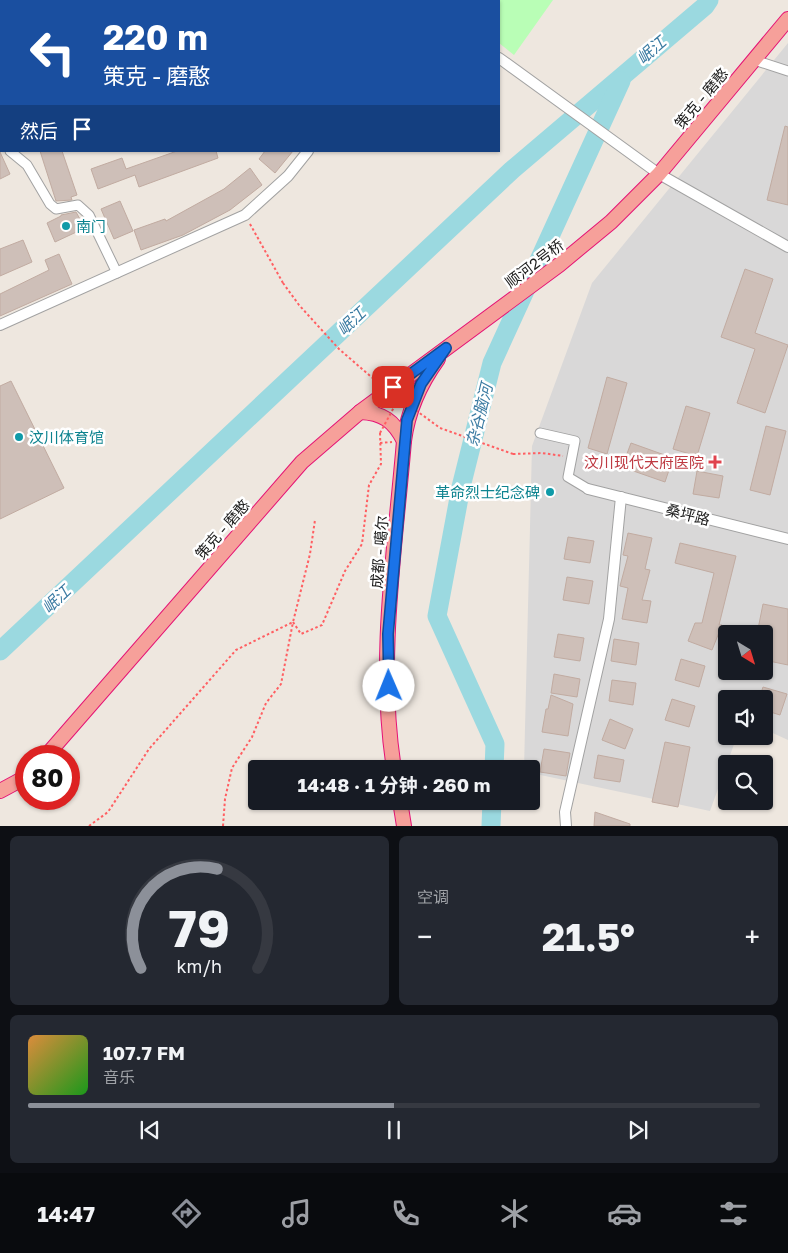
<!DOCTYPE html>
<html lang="zh">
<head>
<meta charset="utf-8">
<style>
  :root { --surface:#171b24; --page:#242831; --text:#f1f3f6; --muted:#9ea1a6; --line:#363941; --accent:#8c9099 }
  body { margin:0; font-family:"Golos Text","Noto Sans SC",sans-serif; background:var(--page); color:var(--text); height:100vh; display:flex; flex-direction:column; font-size:19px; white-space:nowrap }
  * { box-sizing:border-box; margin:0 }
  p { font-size:16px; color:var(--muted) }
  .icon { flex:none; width:28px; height:28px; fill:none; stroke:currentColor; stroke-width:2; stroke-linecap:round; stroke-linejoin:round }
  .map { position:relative; height:826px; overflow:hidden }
  .sheet { display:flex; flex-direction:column; gap:10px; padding:10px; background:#0d0f14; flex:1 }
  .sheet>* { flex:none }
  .hud { position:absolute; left:0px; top:0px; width:500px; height:152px; box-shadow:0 1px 4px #0004; background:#1a4fa0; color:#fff; overflow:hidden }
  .needle { width:32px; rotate:142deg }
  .buttons { position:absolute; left:718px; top:625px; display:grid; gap:10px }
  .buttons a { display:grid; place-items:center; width:55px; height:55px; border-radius:5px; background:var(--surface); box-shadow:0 1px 4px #0004; font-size:25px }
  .speed { position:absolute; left:15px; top:745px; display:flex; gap:10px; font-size:25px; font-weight:700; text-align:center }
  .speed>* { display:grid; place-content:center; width:65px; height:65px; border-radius:50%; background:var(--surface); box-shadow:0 1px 4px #0004; line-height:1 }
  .speed .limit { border:8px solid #d22; background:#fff; color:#111 }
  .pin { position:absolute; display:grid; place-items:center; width:42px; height:42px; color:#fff; margin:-21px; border-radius:10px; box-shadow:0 2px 8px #0006 }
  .me { position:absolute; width:55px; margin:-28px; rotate:359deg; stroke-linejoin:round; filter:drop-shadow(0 0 4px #0008) }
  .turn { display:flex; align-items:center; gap:18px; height:105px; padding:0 20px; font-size:22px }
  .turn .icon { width:65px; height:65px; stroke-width:2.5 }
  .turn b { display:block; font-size:35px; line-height:42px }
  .then { display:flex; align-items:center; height:48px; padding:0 20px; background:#0003; gap:10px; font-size:19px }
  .big { font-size:38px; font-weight:700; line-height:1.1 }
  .sheet .card { flex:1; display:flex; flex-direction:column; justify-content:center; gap:8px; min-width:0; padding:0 18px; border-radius:8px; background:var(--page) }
  .sheet .dial { align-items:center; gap:0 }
  .dial svg { height:130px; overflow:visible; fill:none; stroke:var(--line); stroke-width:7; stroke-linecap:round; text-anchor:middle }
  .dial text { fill:var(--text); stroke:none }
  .song { display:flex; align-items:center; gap:15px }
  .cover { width:60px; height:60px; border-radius:8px; background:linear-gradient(135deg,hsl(30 70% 55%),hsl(120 70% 35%)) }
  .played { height:5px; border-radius:2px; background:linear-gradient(90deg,var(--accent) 50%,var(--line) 50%) }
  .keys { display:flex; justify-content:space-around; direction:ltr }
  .heat { display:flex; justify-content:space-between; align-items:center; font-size:28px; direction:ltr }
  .sheet .tiles { flex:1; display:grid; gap:10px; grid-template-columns:1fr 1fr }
  .card:last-child { grid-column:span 2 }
  .trip { position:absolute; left:248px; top:760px; width:292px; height:50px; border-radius:5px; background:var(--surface); box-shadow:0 1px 4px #0004; font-weight:700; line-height:50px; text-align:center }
  .menu { display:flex; height:80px; justify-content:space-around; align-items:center; background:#090b0e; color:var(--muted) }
  .menu .icon { width:35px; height:35px }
  .menu .active { color:var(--accent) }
  .menu b { font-size:22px; color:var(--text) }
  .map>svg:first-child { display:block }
  .residential { fill:#d9d8d8; fill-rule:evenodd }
  .park { fill:#b9feb6 }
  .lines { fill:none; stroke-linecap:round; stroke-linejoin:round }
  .river { stroke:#9bd9e0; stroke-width:19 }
  .building { fill:#cebfb8; stroke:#c1aba1 }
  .service-casing { stroke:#a2a2a2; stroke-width:7 }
  .minor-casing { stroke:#a2a2a2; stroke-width:11 }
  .tertiary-casing { stroke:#a2a2a2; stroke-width:12 }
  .trunk-casing { stroke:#e51375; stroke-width:16 }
  .path { stroke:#ff5f62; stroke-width:2; stroke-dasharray:2.5 2.5; stroke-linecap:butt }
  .service { stroke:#fff; stroke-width:4.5 }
  .minor { stroke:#fff; stroke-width:9 }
  .tertiary { stroke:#fff; stroke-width:10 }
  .trunk { stroke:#f6a09a; stroke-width:14 }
  .path-bridge { stroke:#ff5f62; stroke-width:2; stroke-dasharray:2.5 2.5; stroke-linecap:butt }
  .route-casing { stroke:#114b97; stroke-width:12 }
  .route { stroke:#1a73e8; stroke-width:9 }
  .culture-dot { fill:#0f9aa8; stroke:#fff; stroke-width:2 }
  .health-dot { fill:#e0444e; stroke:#fff; stroke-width:2 }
  .labels { text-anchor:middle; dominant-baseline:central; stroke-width:5; stroke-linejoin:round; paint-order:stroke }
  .street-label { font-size:15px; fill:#1b1b1b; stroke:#fff }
  .culture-label { font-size:15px; fill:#0d838f; stroke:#fff; text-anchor:start }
  .health-label { font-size:15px; fill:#be3a42; stroke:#fff; text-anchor:end }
  .water-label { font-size:16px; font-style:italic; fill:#3b7ba2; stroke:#fff }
</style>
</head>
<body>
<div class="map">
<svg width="788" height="826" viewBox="0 0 788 826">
  <rect width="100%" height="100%" fill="#eee7df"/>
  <!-- residential -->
  <path class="residential" d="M788,43V740L764,729V699H726V736H737L710,811L531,773V769H524L532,446L592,283ZM726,634H764V671H726Z"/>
  <!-- park -->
  <polygon class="park" points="445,0 553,0 514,55 499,43 499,1"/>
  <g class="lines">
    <!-- river -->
    <g class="river">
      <polyline points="0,651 512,170 705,6 709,0"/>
      <polyline points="494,769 495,744 437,616 461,487 492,363 621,81"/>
      <polyline points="491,826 492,801"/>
    </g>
  </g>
  <!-- building -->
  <g class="building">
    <polygon points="785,126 788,127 788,205 767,200"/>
    <polygon points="40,151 62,151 77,195 71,197 72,200 56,201"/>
    <polygon points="177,151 216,151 218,158 139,187 135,175 98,189 91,169 122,158 126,169"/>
    <polygon points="265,151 293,151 275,173 259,159"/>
    <polygon points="0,152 10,174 0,179"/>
    <polygon points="250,168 262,185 230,210 183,235 141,250 134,230 165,219 166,221 224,189"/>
    <polygon points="120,201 133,231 114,239 101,209"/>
    <polygon points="76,212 85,228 55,242 47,223 61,216 61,215"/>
    <polygon points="23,240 32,262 0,276 0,249"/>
    <polygon points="59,254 72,284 0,316 0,294 49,270 45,260"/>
    <polygon points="745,269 773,279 755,333 788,345 765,413 737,403 755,349 721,337"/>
    <polygon points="607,377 627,383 607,454 588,448"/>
    <polygon points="11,381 64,488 0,519 0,386"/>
    <polygon points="686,406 710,413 697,456 673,449"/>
    <polygon points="766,426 786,431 770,495 750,490"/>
    <polygon points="631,443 673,458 665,482 622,467"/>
    <polygon points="697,471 723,476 719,498 693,494"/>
    <polygon points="628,533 652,538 645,569 650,570 642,600 651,601 647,623 622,619 628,588 620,586 628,556 623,555"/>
    <polygon points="568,537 594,541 590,563 564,559"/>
    <polygon points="680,543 736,556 719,625 722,625 712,650 688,641 695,623 702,623 714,573 675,563"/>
    <polygon points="567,577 593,581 589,604 563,600"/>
    <polygon points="763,604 788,609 788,665 764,660 764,634 757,634"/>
    <polygon points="558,634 584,638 580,661 554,657"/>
    <polygon points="614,639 639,643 636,665 611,661"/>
    <polygon points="681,659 705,666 699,687 675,680"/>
    <polygon points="554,674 580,679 577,697 551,693"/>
    <polygon points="612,680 636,683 633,705 609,701"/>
    <polygon points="763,687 787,694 780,715 764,710 764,699 759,699"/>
    <polygon points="551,695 573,704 568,736 542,732 546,709 548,709"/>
    <polygon points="672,699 695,706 689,727 665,720"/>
    <polygon points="610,719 633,729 625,749 602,740"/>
    <polygon points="665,742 690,747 678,807 652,802"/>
    <polygon points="544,749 570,753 566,776 540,772"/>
    <polygon points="598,755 624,760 620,782 594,778"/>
    <polygon points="595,812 630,824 630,826 594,826"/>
  </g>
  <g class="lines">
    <defs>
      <g id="service">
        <polyline points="0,13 1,13"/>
        <polyline points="0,56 1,56"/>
      </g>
      <g id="minor">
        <polyline points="754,60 788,71"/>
        <polyline points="0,140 1,142"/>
        <polyline points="10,151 27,165 50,204 56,209 78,205 89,215 117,273"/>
        <polyline points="540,433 575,441 568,477 588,489"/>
      </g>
      <g id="tertiary">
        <polyline points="427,1 428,0"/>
        <polyline points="499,58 659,174 788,247"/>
        <polyline points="0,325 245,215 288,176 308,151"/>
        <polyline points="588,489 788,539"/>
        <polyline points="566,826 565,812 609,619 621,497"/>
      </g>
      <g id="trunk">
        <path d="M360,412C383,413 394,421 404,441"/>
        <polyline points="46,756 302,462 360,412 559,265 611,222 659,174 788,19"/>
        <path d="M394,769C377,661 395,549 404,441C408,410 420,384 438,359"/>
        <polyline points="0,791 26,777"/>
        <polyline points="400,801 404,826"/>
      </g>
    </defs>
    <!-- service casing -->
    <use href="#service" class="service-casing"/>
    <!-- minor casing -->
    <use href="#minor" class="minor-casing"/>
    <!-- tertiary casing -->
    <use href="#tertiary" class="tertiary-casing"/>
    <!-- trunk casing -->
    <use href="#trunk" class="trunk-casing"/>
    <!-- path -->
    <g class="path">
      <polyline points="250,224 283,283"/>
      <polyline points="380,443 392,442"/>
      <polyline points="513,454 542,453 563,456"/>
      <polyline points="293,622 301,634 322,625 345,571 362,544 369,485 381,464 380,433"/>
      <polyline points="89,826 108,812 149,749 236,650 293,622 310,554 315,520"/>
      <polyline points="223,826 225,799 232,768 252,737 266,703 281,684 293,622"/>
    </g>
    <!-- service -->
    <use href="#service" class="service"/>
    <!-- minor -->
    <use href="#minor" class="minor"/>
    <!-- tertiary -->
    <use href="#tertiary" class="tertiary"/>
    <!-- trunk -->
    <use href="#trunk" class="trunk"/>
    <!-- path-bridge -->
    <g class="path-bridge">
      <polyline points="283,283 299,305 339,349 376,381 440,428 513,454"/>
      <polyline points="380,433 399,398"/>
    </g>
  </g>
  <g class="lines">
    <defs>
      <polyline id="route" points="389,686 388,634 407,420 421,384 446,348 393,387"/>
    </defs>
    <!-- route casing -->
    <use href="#route" class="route-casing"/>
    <!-- route -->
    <use href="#route" class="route"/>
  </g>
  <!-- markers -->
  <g class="culture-dot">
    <circle cx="66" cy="226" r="5"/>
    <circle cx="19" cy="437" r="5"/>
    <circle cx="550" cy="492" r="5"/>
  </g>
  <path class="health-dot" d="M712.5 454.5h5v5h5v5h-5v5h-5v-5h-5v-5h5z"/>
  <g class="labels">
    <!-- street labels -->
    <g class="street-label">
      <text transform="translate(701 98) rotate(-50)">策克 - 磨憨</text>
      <text transform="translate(534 263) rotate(-37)">顺河2号桥</text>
      <text transform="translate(688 514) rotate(14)">桑坪路</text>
      <text transform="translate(222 529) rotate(-49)">策克 - 磨憨</text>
      <text transform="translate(379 552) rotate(-85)">成都 - 噶尔</text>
    </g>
    <!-- culture labels -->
    <g class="culture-label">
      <text x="76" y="226">南门</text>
      <text x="29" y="437">汶川体育馆</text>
      <text x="540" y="492" text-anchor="end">革命烈士纪念碑</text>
    </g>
    <!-- health labels -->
    <g class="health-label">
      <text x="704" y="462">汶川现代天府医院</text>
    </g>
    <!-- water labels -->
    <g class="water-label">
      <text transform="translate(651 50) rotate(-41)">岷江</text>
      <text transform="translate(351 321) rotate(-43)">岷江</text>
      <text transform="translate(479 415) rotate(-76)">杂谷脑河</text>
      <text transform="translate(56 599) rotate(-43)">岷江</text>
    </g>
  </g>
</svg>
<div class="buttons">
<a><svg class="needle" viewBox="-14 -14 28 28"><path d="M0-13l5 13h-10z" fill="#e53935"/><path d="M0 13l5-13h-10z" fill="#9ea1a6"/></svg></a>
<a><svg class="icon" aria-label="sound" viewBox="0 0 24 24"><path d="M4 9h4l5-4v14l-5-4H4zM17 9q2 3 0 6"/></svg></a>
<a><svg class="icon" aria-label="search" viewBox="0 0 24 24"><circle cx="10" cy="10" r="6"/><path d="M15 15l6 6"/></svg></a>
</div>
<div class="speed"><div class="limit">80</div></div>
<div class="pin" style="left:393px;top:387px;background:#d93025"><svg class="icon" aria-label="arrive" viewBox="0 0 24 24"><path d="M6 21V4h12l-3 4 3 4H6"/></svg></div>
<svg class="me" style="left:389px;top:686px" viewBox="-20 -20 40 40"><circle r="19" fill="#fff"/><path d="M0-13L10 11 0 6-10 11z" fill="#1a73e8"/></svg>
<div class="trip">14:48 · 1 分钟 · 260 m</div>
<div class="hud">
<div class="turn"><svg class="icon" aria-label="left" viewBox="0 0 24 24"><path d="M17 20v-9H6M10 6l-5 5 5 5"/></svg><div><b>220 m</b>策克 - 磨憨</div></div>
<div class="then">然后<svg class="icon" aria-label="arrive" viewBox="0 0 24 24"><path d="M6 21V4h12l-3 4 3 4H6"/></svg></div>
</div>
</div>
<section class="sheet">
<div class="tiles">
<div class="card dial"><svg viewBox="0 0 100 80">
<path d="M14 69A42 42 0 1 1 86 69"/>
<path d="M14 69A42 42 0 0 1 61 8" stroke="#8c9099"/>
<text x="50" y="56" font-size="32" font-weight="700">79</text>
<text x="50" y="72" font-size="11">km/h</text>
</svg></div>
<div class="card"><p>空调</p>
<div class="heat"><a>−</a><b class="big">21.5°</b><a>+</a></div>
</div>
<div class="card">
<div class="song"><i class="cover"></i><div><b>107.7 FM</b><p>音乐</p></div></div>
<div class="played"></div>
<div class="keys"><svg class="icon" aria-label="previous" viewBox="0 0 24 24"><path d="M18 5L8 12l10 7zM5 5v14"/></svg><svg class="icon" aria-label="pause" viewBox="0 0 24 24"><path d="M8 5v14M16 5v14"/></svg><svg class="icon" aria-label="next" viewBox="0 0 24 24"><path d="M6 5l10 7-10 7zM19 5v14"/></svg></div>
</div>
</div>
</section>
<nav class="menu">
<b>14:47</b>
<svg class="icon active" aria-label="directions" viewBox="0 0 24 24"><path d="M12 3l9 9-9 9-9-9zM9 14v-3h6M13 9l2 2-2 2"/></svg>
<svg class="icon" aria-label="music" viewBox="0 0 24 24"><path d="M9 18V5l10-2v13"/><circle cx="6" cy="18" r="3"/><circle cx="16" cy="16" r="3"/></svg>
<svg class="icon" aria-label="phone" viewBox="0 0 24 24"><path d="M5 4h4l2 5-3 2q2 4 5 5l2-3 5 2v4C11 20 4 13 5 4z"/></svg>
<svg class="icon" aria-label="climate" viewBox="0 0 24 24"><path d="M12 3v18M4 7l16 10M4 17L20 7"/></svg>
<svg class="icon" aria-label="car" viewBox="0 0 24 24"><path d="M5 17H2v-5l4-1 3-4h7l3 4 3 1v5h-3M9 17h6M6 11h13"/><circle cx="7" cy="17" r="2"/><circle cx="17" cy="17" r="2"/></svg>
<svg class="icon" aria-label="filters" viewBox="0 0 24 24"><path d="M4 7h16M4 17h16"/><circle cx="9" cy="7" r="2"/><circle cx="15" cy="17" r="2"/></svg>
</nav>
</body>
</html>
